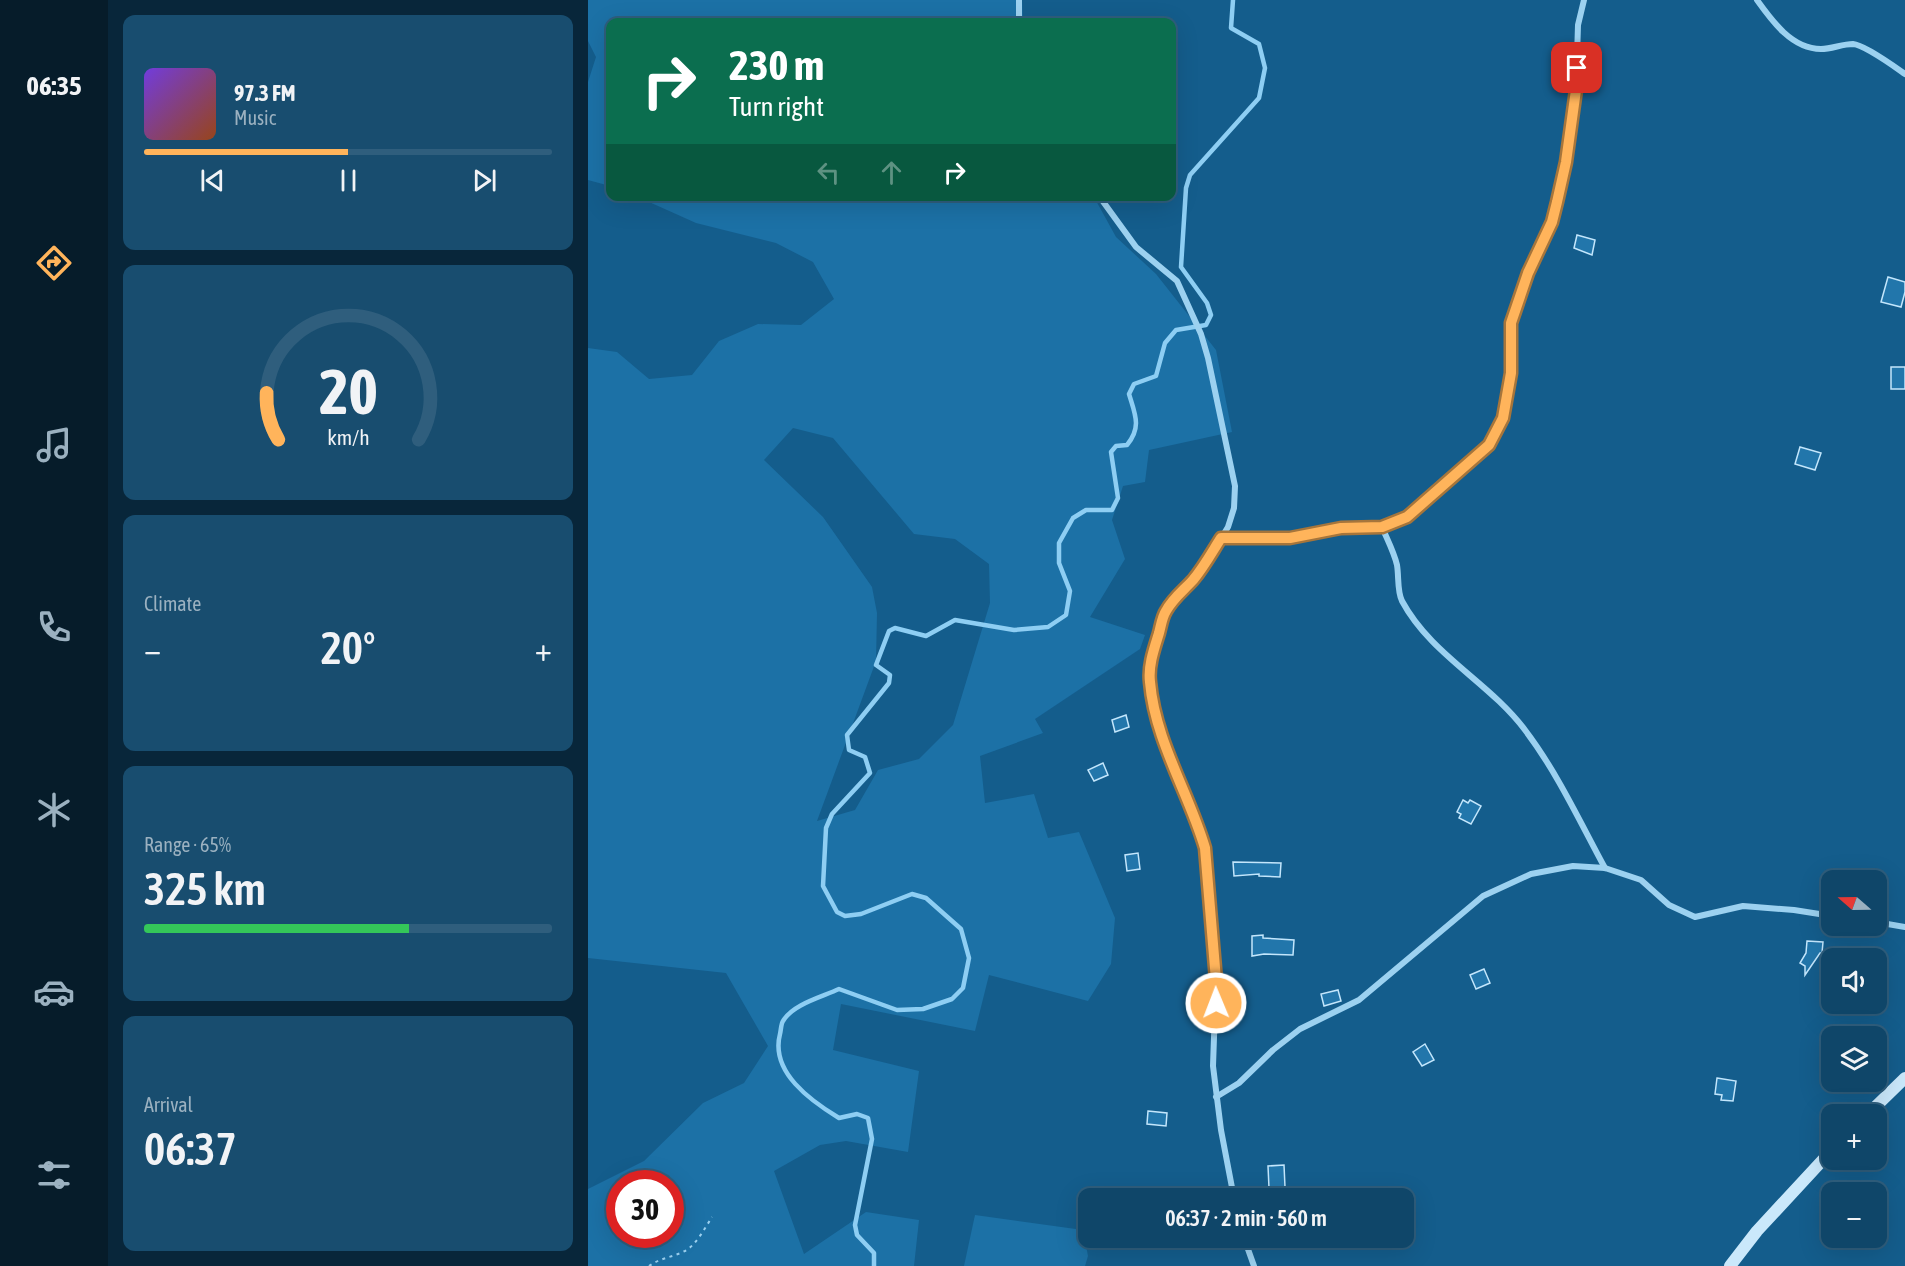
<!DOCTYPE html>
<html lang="en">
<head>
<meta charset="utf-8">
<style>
  :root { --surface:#0f4669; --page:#184d6f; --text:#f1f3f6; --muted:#9bb1c0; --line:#2f5e7d; --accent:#ffb45b }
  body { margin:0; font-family:"Asap Condensed",sans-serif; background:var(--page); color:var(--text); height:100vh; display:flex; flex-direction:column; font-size:22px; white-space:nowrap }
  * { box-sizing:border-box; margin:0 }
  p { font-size:20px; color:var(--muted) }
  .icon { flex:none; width:33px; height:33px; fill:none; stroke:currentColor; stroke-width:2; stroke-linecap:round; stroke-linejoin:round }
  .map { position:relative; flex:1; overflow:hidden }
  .drawer { display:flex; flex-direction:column; gap:15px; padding:15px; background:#08263a; width:480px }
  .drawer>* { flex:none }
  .banner { position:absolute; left:18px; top:18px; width:570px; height:183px; border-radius:12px; box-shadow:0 6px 24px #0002,0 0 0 2px var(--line); background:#0b6e4f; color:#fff; overflow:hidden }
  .needle { width:39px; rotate:290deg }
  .tools { position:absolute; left:1233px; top:870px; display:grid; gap:12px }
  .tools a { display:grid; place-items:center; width:66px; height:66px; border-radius:12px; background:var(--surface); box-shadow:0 6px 24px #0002,0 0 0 2px var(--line); font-size:30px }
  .speed { position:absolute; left:18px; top:1170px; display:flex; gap:12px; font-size:30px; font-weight:700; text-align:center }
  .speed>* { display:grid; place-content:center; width:78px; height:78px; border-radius:50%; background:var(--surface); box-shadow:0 6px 24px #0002,0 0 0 2px var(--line); line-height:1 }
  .speed .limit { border:9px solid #d22; background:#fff; color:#111 }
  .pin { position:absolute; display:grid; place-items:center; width:51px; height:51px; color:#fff; margin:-26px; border-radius:12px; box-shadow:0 3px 9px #0006 }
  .me { position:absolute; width:66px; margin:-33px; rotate:359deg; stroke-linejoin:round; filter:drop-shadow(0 0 4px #0008) }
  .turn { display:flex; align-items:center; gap:21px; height:126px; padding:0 24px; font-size:27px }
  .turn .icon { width:78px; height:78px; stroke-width:2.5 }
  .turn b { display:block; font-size:42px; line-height:51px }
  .lanes { display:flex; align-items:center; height:57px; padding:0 24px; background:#0003; justify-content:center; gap:30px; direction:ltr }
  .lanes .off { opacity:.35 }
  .big { font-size:45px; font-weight:600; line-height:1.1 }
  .drawer .card { flex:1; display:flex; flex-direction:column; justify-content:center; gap:9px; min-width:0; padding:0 21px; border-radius:12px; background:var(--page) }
  .drawer .dial { align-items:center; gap:0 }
  .dial svg { height:156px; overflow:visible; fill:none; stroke:var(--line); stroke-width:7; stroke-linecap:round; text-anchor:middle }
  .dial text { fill:var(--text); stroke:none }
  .song { display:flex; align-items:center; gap:18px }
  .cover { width:72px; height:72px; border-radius:9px; background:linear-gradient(135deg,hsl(260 70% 55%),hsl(20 70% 35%)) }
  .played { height:6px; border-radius:3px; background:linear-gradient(90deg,var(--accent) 50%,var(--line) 50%) }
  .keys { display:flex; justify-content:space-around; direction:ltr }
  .heat { display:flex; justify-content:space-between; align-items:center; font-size:33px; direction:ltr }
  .charge { height:9px; border-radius:4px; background:linear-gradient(90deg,#34c759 65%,var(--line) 0) }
  .trip { position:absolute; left:490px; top:1188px; width:336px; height:60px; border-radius:12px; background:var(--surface); box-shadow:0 6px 24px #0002,0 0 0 2px var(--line); font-weight:600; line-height:60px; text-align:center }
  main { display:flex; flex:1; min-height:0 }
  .tabs { display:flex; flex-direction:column; width:108px; justify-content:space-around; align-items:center; background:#061c2a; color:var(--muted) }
  .tabs .icon { width:42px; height:42px }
  .tabs .selected { color:var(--accent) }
  .tabs b { font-size:27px; color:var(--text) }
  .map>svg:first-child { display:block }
  .green { fill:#1c71a6; fill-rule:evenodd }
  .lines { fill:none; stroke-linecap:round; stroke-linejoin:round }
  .stream { stroke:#8ecef3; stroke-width:4.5 }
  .building { fill:#2276ab; stroke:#c3e6fc; stroke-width:1.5 }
  .path { stroke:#9cd1f0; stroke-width:2; stroke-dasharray:3 4.5; stroke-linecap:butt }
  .street { stroke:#9cd1f0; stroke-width:6 }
  .secondary { stroke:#cae8fb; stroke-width:12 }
  .route-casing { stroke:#a6753b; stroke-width:15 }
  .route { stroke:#ffb45b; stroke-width:10 }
</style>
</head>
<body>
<main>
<nav class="tabs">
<b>06:35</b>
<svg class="icon selected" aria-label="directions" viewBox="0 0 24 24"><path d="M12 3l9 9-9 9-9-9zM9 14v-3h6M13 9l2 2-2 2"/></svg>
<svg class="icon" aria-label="music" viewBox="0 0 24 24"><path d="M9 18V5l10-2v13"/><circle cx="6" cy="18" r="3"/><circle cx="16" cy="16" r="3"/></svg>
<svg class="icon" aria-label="phone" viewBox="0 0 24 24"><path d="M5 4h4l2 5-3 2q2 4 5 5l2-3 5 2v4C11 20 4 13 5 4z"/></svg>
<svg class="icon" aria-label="climate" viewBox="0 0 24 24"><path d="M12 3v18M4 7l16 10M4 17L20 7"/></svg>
<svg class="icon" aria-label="car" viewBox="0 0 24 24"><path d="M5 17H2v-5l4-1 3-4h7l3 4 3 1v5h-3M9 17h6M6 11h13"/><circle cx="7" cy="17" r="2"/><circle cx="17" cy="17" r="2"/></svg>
<svg class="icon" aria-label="filters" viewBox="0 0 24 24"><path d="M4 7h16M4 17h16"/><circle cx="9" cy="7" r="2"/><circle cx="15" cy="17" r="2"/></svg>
</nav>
<section class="drawer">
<div class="card">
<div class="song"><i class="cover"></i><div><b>97.3 FM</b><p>Music</p></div></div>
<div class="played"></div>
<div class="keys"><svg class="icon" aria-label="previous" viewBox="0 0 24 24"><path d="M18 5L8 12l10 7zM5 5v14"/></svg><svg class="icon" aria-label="pause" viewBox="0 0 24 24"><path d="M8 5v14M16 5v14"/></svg><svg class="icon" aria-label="next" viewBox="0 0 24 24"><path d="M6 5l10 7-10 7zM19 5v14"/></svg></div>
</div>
<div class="card dial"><svg viewBox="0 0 100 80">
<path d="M14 69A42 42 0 1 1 86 69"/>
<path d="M14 69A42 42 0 0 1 8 45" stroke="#ffb45b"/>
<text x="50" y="56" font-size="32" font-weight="700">20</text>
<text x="50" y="72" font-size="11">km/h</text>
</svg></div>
<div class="card"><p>Climate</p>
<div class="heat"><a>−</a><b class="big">20°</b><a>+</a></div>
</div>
<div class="card"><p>Range · 65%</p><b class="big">325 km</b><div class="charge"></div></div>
<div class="card"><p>Arrival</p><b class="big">06:37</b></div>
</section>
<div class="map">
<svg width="1317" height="1266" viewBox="0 0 1317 1266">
  <rect width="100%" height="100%" fill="#145d8c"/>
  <!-- green -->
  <g class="green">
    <polygon points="0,0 434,0 435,22 22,22 22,186 0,180 0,82 8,57 0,41"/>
    <path d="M50,197H506L528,237L568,274L628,350L644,432L561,450L557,482L535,486L524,520L537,559L502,617L557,635L552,649L447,719L455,733L392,756L397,803L446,794L460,838L491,832L527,918L523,964L500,1001L401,975L387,1031L253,1004L245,1050L331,1071L320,1152L258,1141L232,1145L186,1171L216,1254L278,1212L331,1220L326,1266H0V1189L56,1161L115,1103L156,1083L180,1046L138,973L0,958V348L29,352L61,379L104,375L131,341L170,324L213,325L246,299L225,262L188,243L108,223ZM205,428L245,438L326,534L367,539L401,564L402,603L365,725L331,759L290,770L267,810L229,821L288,661L289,613L284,587L235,517L176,460ZM32,1184H82V1234H32Z"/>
    <polygon points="387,1215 495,1230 500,1256 497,1266 376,1266"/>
  </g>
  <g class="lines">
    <!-- stream -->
    <path class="stream" d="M286,1266V1253L269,1235L267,1225L284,1139L280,1118L269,1114L251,1118C223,1101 182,1072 192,1034C193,1030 193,1024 195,1021C205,1004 234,997 251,989L309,1010L335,1009L364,999L375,988L381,958L373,929L338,898L324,894L273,914L257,916L249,912L235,886L238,828L244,814L282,773L277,757L261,750L259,735L301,683L302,675L288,665L301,631L307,628L338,636L367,620L426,630L460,627L478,615L482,591L471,563V543L485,518L498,510H524L530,498L523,452L528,446L539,445C554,427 547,414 541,394L546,384L568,376L577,343L588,330L618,325L623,315L619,303L593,267L598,188L602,175L671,98L677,68L671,44L643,28L645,0"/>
  </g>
  <!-- building -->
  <g class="building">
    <polygon points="989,235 1007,240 1004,255 986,248"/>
    <polygon points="1300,277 1317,282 1317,292 1313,307 1293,302"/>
    <rect x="1303" y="367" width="14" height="22"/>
    <polygon points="1212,447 1233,453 1227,470 1207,464"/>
    <polygon points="538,715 541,727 527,732 524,720"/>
    <polygon points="515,763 520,775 506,781 500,770"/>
    <polygon points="875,800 880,803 882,800 893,806 883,824 871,818 873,814 869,812"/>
    <polygon points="550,853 552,869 539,871 537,855"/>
    <polygon points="645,862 693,863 692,877 671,876 671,874 646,876"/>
    <polygon points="675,935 675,938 706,940 705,955 676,954 664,956 664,936"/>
    <polygon points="1219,941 1235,942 1234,953 1232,953 1217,975 1217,966 1212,963 1218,953"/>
    <polygon points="896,969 902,983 888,989 882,975"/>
    <polygon points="750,990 753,1001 736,1006 733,994"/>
    <polygon points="837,1044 846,1060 834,1066 825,1052"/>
    <polygon points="1129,1078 1148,1081 1145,1101 1133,1100 1134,1095 1127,1094"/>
    <polygon points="560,1111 579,1113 578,1126 559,1124"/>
    <polygon points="696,1165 697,1187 681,1188 680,1166"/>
  </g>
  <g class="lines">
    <!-- path -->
    <path class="path" d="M61,1266C72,1258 85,1257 97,1251C108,1245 117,1228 124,1217"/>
    <!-- street -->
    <g class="street">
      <polyline points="431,0 431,22"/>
      <path d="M1169,0C1184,21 1204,49 1233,49C1244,49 1254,44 1265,44C1277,45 1307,67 1317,74"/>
      <polyline points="511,196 548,247 589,281 613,334 620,358 647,486 646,508 640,527 616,566 603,582 592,592 577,613 564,654 562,681 568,716 587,771 611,827 617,848 628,980 625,1066 633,1130 646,1198"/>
      <path d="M794,527C799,539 806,552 809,565C811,577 809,591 814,601C843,655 901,682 937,730C969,772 992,822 1017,868"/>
      <polyline points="633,538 702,538 753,528 794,527 819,517 901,445 915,418 923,373 923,323 940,273 964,222 978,162 988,89 990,25 996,0"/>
      <polyline points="1288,922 1317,927"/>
      <polyline points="628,1097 651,1083 685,1050 712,1029 771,1000 895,896 943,874 985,866 1017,868 1053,880 1081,905 1107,917 1155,906 1206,910 1244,916"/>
      <polyline points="656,1238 666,1266"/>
    </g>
    <!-- secondary -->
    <g class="secondary">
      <polyline points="1280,1114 1317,1078"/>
      <polyline points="1142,1266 1169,1231 1244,1150"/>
    </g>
  </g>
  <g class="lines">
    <defs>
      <path id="route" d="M628,1003V980L617,848C601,793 567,741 562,682C560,666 566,649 571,633C573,626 574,617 578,611C585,598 596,590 605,580C616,567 624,552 633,538H702L753,528L794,527L819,517L901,445L915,418L923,373V323L940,273L964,222L969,202L978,162L988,90L989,68"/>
    </defs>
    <!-- route casing -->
    <use href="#route" class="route-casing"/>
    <!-- route -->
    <use href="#route" class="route"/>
  </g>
</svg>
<div class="tools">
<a><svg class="needle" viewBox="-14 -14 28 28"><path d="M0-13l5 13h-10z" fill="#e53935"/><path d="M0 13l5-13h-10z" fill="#9bb1c0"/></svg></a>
<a><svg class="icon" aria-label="sound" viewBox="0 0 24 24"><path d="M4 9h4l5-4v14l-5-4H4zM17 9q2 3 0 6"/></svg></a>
<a><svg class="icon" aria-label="layers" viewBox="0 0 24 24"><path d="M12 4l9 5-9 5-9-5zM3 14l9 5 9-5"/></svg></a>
<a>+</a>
<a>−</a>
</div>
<div class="speed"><div class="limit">30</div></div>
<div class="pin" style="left:989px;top:68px;background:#d93025"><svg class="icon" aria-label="arrive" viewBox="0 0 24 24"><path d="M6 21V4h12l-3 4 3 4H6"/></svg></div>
<svg class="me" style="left:628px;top:1003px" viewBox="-20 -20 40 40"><circle r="17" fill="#ffb45b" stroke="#fff" stroke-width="3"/><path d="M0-11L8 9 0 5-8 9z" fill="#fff"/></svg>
<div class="trip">06:37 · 2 min · 560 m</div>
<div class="banner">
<div class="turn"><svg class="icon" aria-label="right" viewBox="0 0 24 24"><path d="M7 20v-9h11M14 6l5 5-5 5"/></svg><div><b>230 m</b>Turn right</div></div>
<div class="lanes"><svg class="icon off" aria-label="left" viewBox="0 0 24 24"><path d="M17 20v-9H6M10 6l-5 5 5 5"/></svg><svg class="icon off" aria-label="ahead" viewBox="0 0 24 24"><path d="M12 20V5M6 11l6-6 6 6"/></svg><svg class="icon" aria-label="right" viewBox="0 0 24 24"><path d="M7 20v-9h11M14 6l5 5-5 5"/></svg></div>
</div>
</div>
</main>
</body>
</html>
